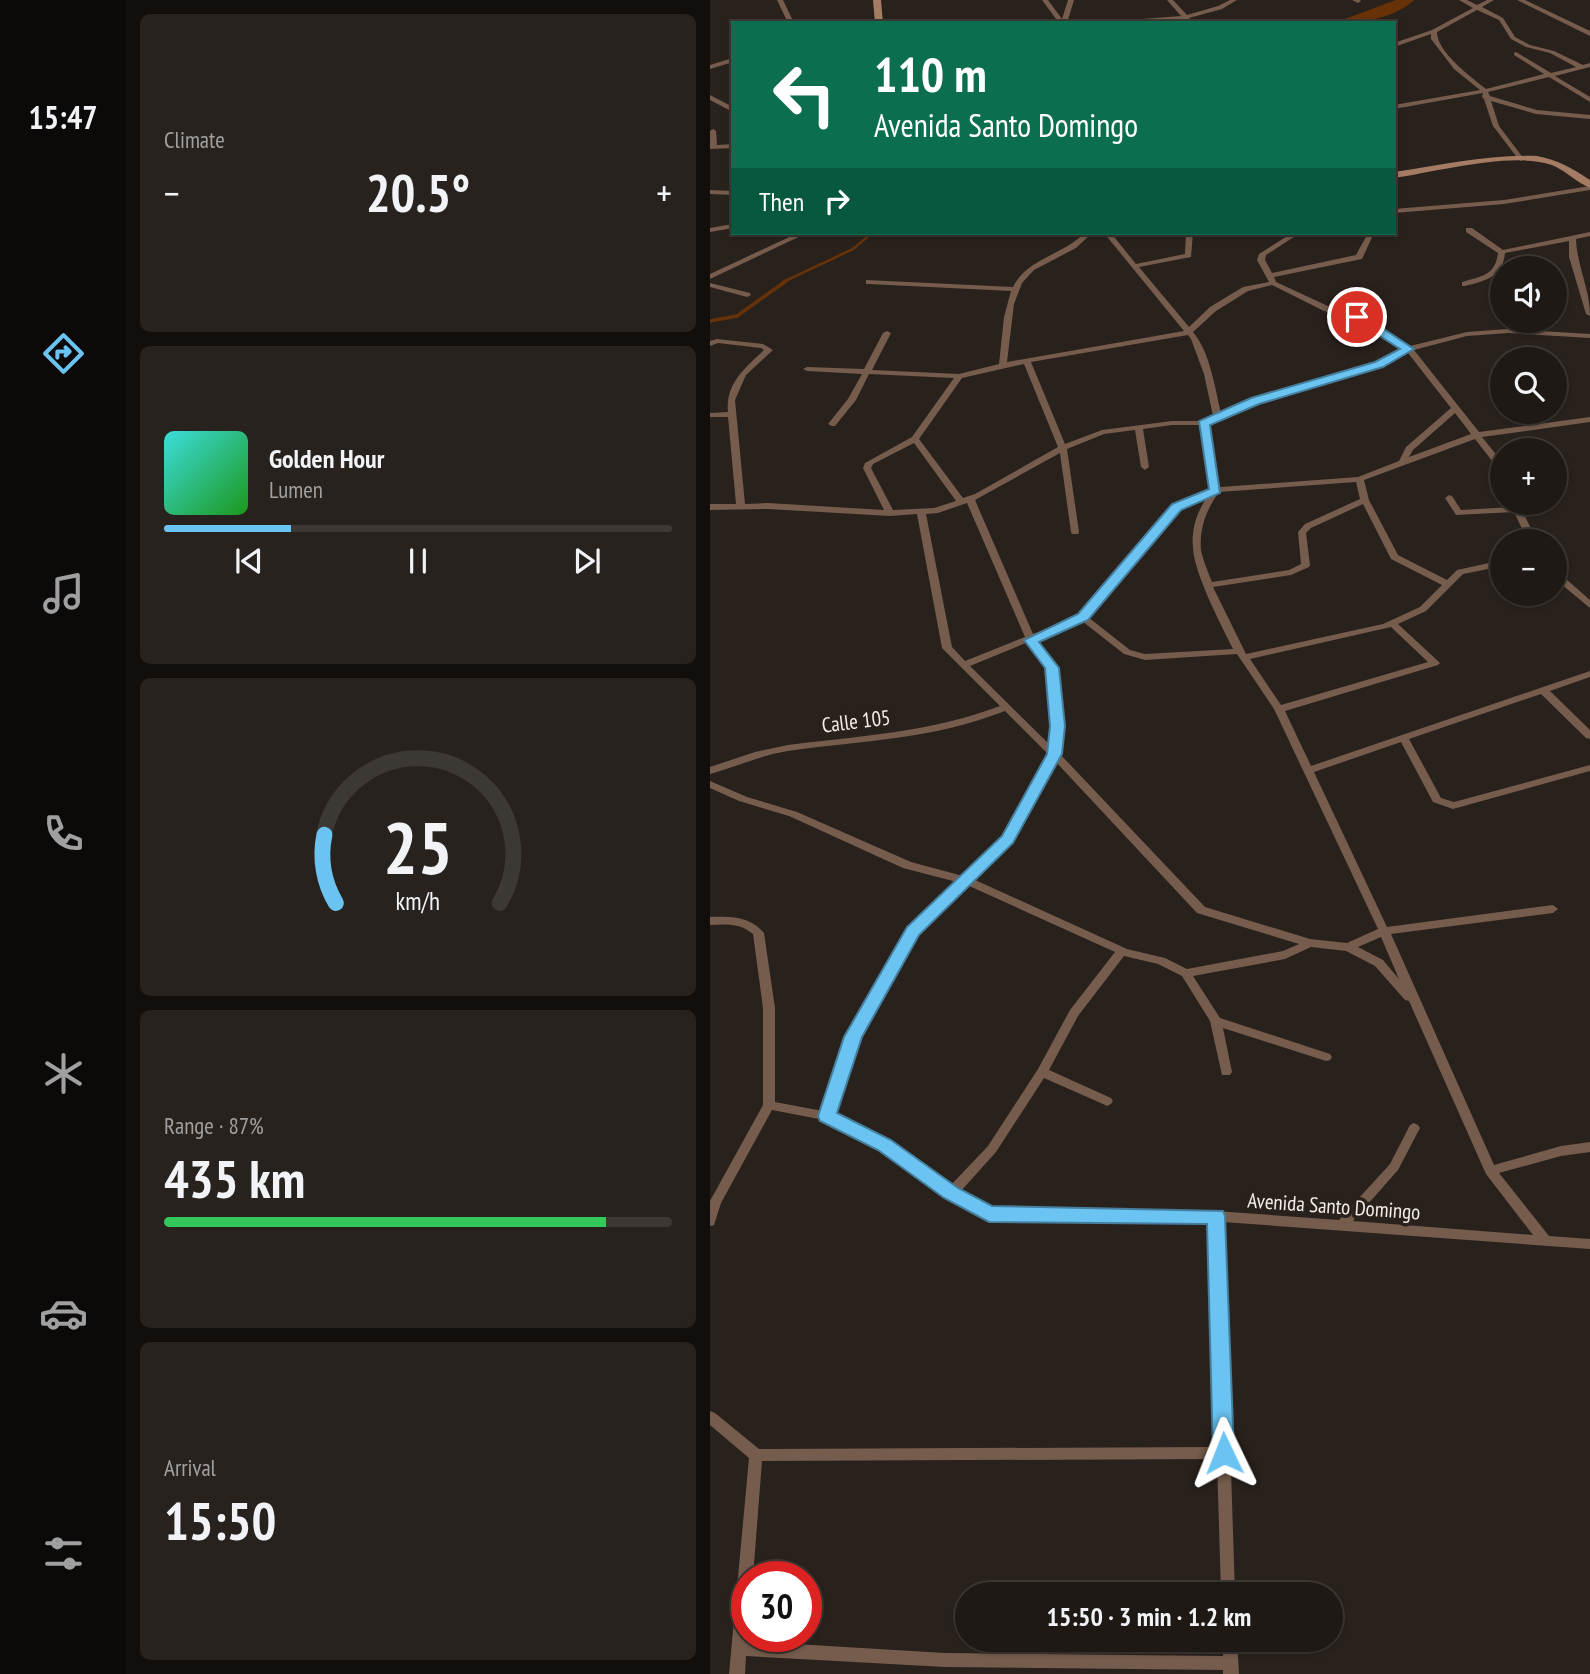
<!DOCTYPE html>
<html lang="en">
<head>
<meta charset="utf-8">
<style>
  :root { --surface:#1f1915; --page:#27221e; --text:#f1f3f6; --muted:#a1a0a0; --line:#3c3834; --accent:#6ac3f1 }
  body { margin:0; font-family:"PT Sans Narrow",sans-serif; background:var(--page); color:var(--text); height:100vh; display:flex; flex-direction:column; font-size:26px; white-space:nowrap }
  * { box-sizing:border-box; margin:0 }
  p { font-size:23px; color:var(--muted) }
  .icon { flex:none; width:38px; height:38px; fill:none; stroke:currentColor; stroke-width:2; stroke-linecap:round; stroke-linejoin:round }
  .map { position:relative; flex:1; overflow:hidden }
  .sheet { display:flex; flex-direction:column; gap:14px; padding:14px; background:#110e0c; width:584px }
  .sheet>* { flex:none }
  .hud { position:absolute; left:21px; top:21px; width:665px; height:214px; border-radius:0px; box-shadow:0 2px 5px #0004,0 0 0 2px var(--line); background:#0b6e4f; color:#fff; overflow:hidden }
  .buttons { position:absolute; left:780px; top:256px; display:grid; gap:14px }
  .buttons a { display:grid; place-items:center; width:77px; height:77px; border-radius:50%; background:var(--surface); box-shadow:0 2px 5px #0004,0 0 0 2px var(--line); font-size:35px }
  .speed { position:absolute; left:21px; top:1561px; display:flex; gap:14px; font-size:35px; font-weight:700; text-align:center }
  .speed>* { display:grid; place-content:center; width:91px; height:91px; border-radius:50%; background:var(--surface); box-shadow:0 2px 5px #0004,0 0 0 2px var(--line); line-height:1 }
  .speed .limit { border:10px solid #d22; background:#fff; color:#111 }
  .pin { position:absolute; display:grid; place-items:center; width:60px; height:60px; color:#fff; margin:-30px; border:4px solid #fff; border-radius:50%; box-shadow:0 2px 7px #0007 }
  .me { position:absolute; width:77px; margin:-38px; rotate:358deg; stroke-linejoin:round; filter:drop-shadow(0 0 5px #0008) }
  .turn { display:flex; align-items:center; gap:24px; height:147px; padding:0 28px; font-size:32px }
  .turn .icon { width:91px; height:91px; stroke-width:2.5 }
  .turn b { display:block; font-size:49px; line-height:60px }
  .then { display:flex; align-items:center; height:66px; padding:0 28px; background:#0003; gap:14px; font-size:26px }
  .big { font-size:52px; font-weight:800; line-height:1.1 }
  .sheet .tile { flex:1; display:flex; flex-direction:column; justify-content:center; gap:10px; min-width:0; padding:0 24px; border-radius:10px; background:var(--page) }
  .sheet .dial { align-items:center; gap:0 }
  .dial svg { height:182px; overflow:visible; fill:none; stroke:var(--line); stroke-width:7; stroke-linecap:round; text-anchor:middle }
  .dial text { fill:var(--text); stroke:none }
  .song { display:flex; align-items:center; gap:21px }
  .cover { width:84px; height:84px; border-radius:10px; background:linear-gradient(135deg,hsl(180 70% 55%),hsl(120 70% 35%)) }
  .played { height:7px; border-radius:4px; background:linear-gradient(90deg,var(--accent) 25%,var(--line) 25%) }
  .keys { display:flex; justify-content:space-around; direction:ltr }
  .heat { display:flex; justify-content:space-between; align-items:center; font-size:38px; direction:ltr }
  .charge { height:10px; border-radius:5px; background:linear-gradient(90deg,#34c759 87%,var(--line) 0) }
  .trip { position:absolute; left:245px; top:1582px; width:388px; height:70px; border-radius:35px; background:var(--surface); box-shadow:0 2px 5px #0004,0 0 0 2px var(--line); font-weight:800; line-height:70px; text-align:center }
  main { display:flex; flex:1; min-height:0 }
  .tabs { display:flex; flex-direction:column; width:126px; justify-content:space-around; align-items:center; background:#0c0a08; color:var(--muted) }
  .tabs .icon { width:49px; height:49px }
  .tabs .current { color:var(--accent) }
  .tabs b { font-size:32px; color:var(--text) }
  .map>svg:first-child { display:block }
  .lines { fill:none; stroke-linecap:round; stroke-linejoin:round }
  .stream-far1 { stroke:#673207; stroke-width:2.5 }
  .stream { stroke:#673207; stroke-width:3.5 }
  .river { fill:#673207; fill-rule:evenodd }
  .street { fill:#755c4c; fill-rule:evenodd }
  .secondary { fill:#a47b63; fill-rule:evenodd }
  .route { fill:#6ac3f1; stroke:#457f9d; stroke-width:2 }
  .labels { text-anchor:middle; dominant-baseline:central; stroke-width:7; stroke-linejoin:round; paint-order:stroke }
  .street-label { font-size:21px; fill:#f4eeeb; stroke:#29211c }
</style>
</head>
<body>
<main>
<nav class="tabs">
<b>15:47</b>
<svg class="icon current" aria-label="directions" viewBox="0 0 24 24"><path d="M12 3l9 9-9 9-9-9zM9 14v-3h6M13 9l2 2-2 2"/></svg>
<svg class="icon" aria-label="music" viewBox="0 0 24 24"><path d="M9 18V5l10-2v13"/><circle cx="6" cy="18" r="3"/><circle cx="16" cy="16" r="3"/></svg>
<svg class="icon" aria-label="phone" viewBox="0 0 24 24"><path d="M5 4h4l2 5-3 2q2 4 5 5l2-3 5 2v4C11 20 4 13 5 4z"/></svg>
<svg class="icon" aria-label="climate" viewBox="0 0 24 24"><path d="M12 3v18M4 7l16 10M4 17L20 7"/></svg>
<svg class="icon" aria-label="car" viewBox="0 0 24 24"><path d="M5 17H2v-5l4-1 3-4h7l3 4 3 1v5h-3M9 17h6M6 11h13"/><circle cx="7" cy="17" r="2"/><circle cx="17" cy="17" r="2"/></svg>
<svg class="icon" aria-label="filters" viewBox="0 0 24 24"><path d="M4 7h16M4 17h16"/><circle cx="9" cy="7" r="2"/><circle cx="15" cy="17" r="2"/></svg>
</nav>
<section class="sheet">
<div class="tile"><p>Climate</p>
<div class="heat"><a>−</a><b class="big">20.5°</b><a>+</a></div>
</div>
<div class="tile">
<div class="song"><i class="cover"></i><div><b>Golden Hour</b><p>Lumen</p></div></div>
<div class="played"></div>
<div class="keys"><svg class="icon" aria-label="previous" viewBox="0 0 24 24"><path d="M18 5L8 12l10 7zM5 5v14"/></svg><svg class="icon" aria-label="pause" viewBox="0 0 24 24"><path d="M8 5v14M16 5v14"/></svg><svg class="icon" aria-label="next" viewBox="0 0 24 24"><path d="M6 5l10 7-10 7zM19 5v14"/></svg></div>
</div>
<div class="tile dial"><svg viewBox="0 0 100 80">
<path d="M14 69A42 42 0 1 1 86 69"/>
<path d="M14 69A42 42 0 0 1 9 39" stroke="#6ac3f1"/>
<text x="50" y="56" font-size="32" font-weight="700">25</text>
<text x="50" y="72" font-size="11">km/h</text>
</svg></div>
<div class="tile"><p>Range · 87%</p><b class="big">435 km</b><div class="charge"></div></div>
<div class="tile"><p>Arrival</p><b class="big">15:50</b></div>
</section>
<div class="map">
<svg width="880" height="1674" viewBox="0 0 880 1674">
  <rect width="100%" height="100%" fill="#29211c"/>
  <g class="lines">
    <!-- stream-far1 -->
    <polyline class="stream-far1" points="73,282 143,249 162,233"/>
    <!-- stream -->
    <polyline class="stream" points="0,321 27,316 76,281"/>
    <!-- river -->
    <path class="river" d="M686,0H704C684,19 650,23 624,23Z"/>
    <!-- street -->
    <g class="street">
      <polygon points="67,0 73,0 84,23 78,23"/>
      <polygon points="332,0 338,0 352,19 358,0 364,0 357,23 349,23"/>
      <polygon points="457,0 463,0 477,15 508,6 520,0 527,0 512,9 479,18 484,23 478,23 474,19 435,23 379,23 471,16"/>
      <polygon points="642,0 650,0 651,1 648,3"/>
      <path d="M749,0H757L767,5L777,0H784L772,7L793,18L805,37L820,45L844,51L873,65L880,63V67L845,76L880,97V102L839,77L778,92L780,96L827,110L880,115V119L826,114L781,101L789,126L814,159L811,161L809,160L783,126L774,99L772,97L773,93L684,109V105L770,90L744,69L721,39V34L684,47V43L722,30L763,8ZM767,10L789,20L801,39L816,47L840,53L866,67L841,73L806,52L804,53V55L834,74L776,89C761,77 727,52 727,32Z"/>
      <polygon points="807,0 815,0 880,31 880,36"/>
      <polygon points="23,58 23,62 0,69 0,65"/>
      <polygon points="0,95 23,107 23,112 0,100"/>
      <polygon points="3,129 6,131 7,145 23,144 23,148 0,149 0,131"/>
      <polygon points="880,186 880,190 794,204 684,213 684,209 794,200"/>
      <polygon points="0,190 23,191 23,195 0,194"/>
      <polygon points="23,224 23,228 0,232 0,228"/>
      <path d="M756,228H762L793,250L880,232V236L866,239C867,266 880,289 880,316L876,314L859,257V241L795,253C793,277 775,281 755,286H752V282C772,276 785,276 788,253L756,232Z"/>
      <polygon points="88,233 97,233 0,279 0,274"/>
      <path d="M374,233H382L366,248L324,270L312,283L304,304L297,362L474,331L394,233H401L426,264L475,254L476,233H483L481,257L429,267L479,327L500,307L533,287L559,282L547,260L549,254L582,233H590L556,255L555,260L562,273L646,255L658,233H664L652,259L564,277L566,282L620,307L650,315L700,346L757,332L798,329L880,334V338L798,333L757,336L704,350L769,432L880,417V422L772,437L793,463V471H790L765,439L654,480L659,500L688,555L737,580L747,570L793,560V566L753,574L716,611L688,624L728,661L730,663L728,665L575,711L601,766L880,671V677L840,691L880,730V739L876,738L831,694L699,739L731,798L744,802L880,765V771L743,809L723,802L691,742L604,772L677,927L843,905L848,909L843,913L681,934L784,1165L851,1146L880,1142V1152L851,1156L789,1173L839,1236L880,1239V1249L513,1222L525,1594H511L507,1459L52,1461L43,1577H37V1641L235,1653L513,1656V1640H527L529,1674H513V1670L235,1667L36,1656L35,1674H19L39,1458L0,1425V1411L5,1413L49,1449L506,1447L500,1221L279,1219L237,1197L171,1148L114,1120L62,1110L11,1203L4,1225L0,1226V1201L53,1105V1008L43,934C30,923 17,924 0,925V917C20,916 40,916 54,933L65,1008V1102L113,1111L137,1037L197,931L247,882L193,868L79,816L29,801L0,788V781L37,797L87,812L201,862L253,876L294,837L339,755L295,711C221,740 154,740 78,751C51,755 26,767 0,774V767L45,752L78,745C150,736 222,732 290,706L232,648L207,514L180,516L58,509L0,510V504H26L18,417H0V413L18,412C15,384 35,368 54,350L51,348L8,343L0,346V341L7,339L53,344L63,350L36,375L25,400L35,504L58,503L174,510L153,468L155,463L202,437L244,378L159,374L146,400L125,426H122L118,424L138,399L152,374L97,371L93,369L97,367L154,369L173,333L177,331L181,333L162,370L249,374L289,364L294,317L301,291L159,284H156V280L303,287C317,258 354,255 374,233ZM562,285L614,311L644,319L693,349L666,363L542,399L511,413C505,388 500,352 483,332L506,311L538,291ZM478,335L481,339L494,374L503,416L493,421H462L392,430L355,444L321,362ZM698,353L741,408L696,447L689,461L648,477L510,487L498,424L548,403L672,367ZM314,364L348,447L265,494L253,498L209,439L252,378ZM745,413L761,434L699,457L703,450ZM462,425H490L502,489L463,505L370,615L323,634L265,500L350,453L361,532L362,534H368L369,532L357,449L394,434L425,430L431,467L435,470L439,467L433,429ZM204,443L246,501L224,508L183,510L161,468L163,464ZM646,482L650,499L595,524L588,532L591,564L579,570L502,582C498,572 493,560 491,550C489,528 497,509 509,492ZM497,497C487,512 481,529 483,548C484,573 511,625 523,649L435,654L420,650L378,617L469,509ZM257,503L315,637L255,661L242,647L216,514L228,513ZM653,504L681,559L732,585L710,607L673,624L536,654L503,587L581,575L599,567L600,565L596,533L601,528ZM372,621L414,654L435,660L527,654L564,709L668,929L637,943L600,939L495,907L349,753L353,726L347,668L325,639ZM681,627L718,662L571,705L540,659ZM318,642L337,668L343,726L340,745L260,666ZM345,761L487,913L589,944L573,951L477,969L455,958L417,949L263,879L302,841ZM257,885L405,952L360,1010L328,1069L278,1146L240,1186L179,1142L124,1114L149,1037L207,934ZM671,937L689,979L673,960L648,947ZM601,947L636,951L665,966L695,1000L699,1001L776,1174L823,1235L643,1221L688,1170L710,1128L708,1125L704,1123L700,1125L680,1164L629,1220L506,1211L281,1209L250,1192L286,1152L334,1078L393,1104L397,1106L401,1104L403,1101L401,1098L339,1070L368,1016L414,956L448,964L472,976L500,1021L512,1075H520L522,1072L513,1028L616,1061L620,1060L622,1057L620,1054L510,1018L483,976L575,959Z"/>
      <polygon points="0,283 40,293 41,295 37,297 0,287"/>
      <polygon points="739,495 742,496 751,510 802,507 800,502 808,502 827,541 818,541 804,512 746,515 735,498"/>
      <polygon points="845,571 848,572 880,600 880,608 845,579"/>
    </g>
    <!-- secondary -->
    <g class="secondary">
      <polygon points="163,0 171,0 173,23 165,23"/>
      <path d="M827,156C848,160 862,168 880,180V188C866,182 856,171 842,165C803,151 726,172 684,178V172C732,165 779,154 827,156Z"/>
    </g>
  </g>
  <!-- route -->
  <polygon class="route" points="643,314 651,314 704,349 673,367 549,404 500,425 510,493 471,510 378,620 329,642 349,668 355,726 352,754 303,843 209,935 152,1037 127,1113 181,1140 248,1188 282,1206 513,1211 515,1216 524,1453 521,1460 514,1463 506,1460 503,1453 497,1224 279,1222 234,1198 168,1150 110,1121 108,1116 134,1037 197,927 292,836 337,754 340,726 335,668 314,640 368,614 462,504 499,489 489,421 541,398 665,362 690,349 643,319"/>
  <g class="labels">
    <!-- street labels -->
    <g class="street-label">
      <text transform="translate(146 721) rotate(-7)">Calle 105</text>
      <text transform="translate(624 1206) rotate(4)">Avenida Santo Domingo</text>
    </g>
  </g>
</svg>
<div class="buttons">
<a><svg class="icon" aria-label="sound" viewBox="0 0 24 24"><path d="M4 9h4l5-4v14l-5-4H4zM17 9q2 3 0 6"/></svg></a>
<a><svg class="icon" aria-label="search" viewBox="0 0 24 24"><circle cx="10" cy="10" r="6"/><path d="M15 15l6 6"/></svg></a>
<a>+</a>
<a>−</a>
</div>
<div class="speed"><div class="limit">30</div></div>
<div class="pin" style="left:647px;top:317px;background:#d93025"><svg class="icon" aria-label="arrive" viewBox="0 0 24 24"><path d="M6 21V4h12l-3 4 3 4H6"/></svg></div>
<svg class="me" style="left:514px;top:1453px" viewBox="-20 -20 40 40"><path d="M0-17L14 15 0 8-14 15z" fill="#6ac3f1" stroke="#fff" stroke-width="4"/></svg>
<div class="trip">15:50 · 3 min · 1.2 km</div>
<div class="hud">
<div class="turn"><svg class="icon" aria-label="left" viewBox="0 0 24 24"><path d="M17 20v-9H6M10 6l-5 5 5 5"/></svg><div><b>110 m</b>Avenida Santo Domingo</div></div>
<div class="then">Then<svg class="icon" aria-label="right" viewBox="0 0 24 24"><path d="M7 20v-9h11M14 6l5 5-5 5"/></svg></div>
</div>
</div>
</main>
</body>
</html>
